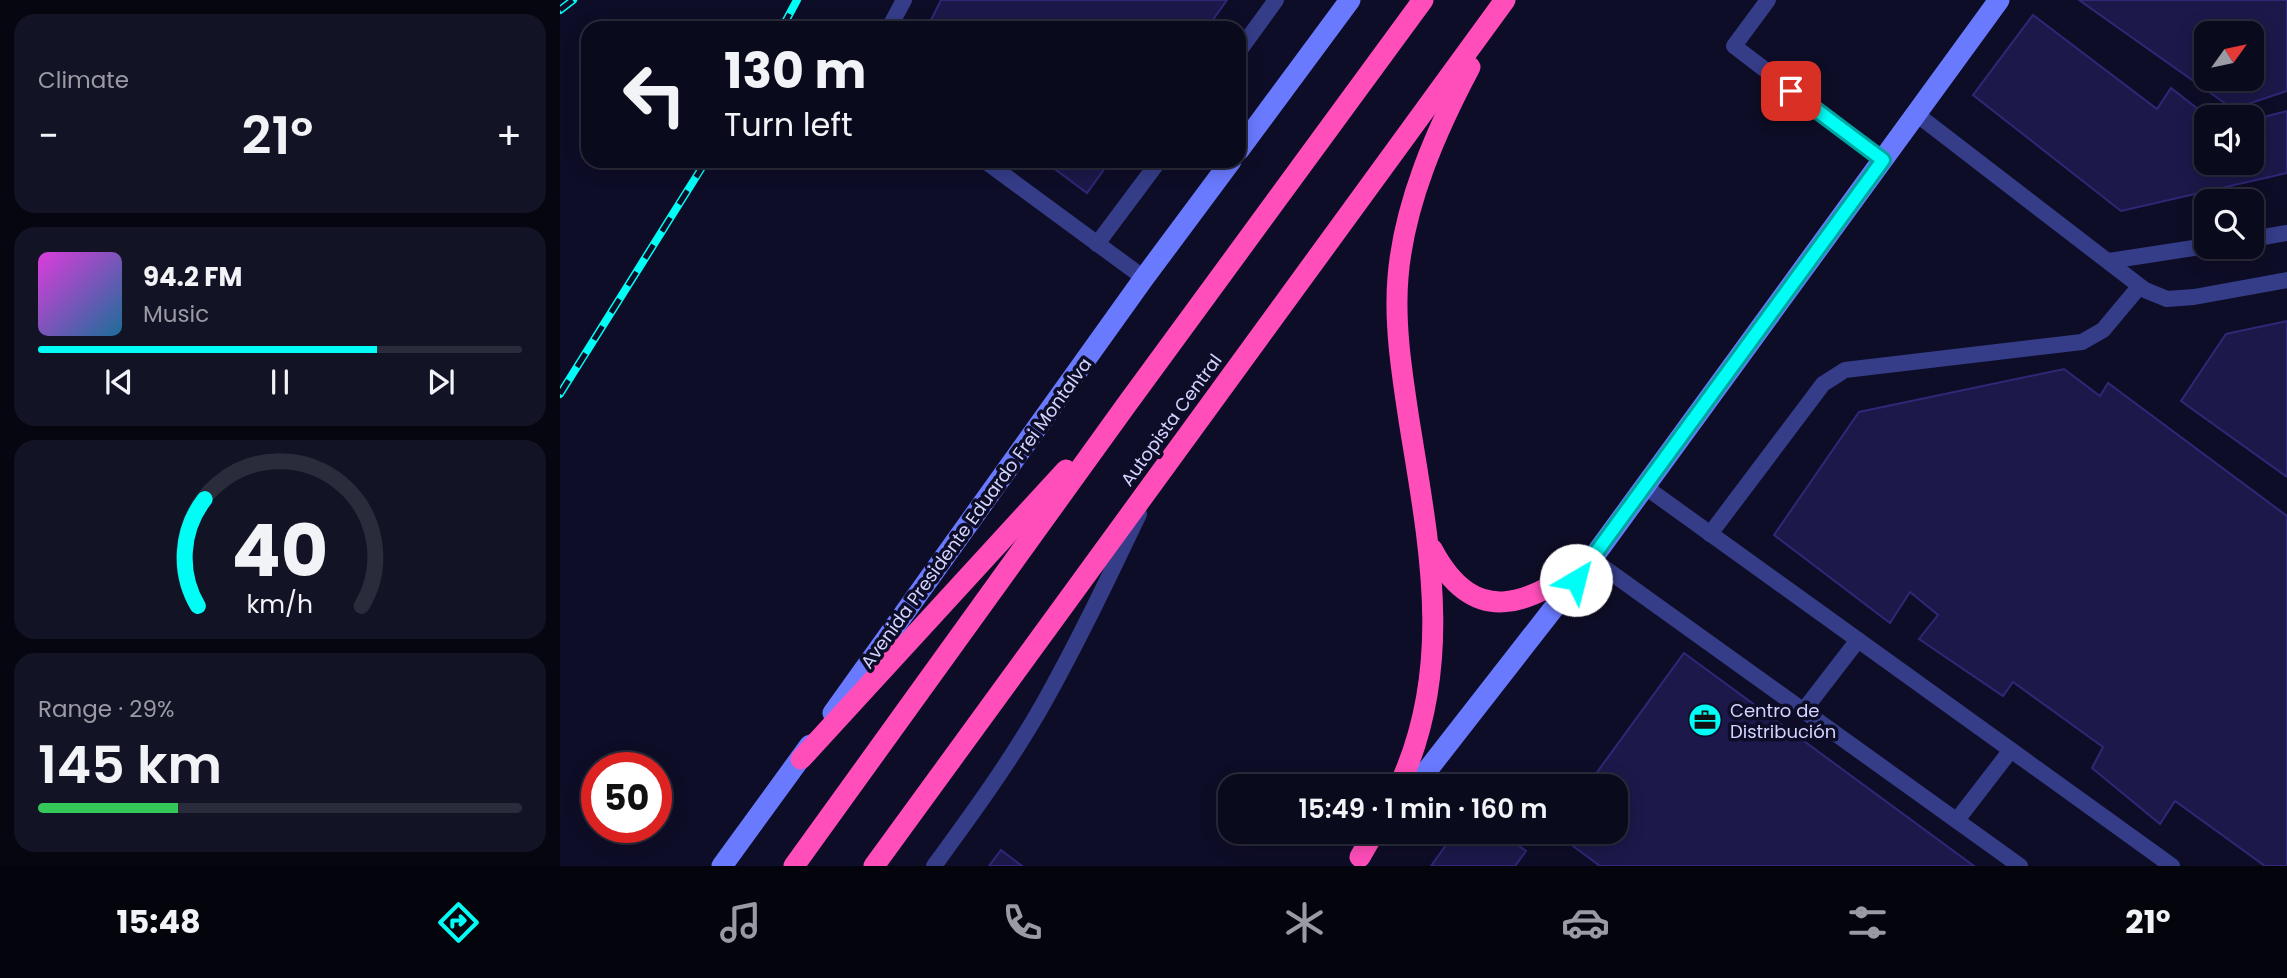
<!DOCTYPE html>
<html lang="en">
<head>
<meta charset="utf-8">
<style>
  :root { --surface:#0a0a1d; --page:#131326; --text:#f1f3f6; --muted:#999aa4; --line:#2a2b3b; --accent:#00fef7 }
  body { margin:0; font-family:Poppins,sans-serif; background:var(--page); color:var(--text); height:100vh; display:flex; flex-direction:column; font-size:26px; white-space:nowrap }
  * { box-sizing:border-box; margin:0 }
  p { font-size:23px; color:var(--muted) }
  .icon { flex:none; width:38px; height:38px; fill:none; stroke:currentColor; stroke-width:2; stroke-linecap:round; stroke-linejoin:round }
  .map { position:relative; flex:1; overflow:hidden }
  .panel { display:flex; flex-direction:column; gap:14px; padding:14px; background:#060610; width:560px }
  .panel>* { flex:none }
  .top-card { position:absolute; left:21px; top:21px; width:665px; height:147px; border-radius:21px; box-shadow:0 4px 18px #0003,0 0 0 2px var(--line); background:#0a0a1d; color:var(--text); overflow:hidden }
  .needle { width:46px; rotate:57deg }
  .fabs { position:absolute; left:1634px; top:21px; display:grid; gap:14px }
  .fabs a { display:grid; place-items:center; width:70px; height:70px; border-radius:14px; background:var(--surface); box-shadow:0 4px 18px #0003,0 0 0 2px var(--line); font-size:35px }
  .speed { position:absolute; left:21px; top:752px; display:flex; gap:14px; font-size:35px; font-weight:700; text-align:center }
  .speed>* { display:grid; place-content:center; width:91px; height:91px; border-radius:50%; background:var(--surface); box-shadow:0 4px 18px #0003,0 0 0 2px var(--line); line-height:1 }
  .speed .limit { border:10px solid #d22; background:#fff; color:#111 }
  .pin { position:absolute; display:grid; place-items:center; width:60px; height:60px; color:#fff; margin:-30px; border-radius:14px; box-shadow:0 4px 10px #0006 }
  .me { position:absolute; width:77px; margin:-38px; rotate:37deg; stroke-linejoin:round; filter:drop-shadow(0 0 5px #0008) }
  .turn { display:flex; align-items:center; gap:24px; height:147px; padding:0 28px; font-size:32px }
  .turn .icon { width:91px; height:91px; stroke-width:2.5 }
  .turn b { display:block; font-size:49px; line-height:60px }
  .big { font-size:52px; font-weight:600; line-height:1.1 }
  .panel .card { flex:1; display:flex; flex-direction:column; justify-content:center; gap:10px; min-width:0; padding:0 24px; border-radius:21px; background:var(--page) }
  .panel .dial { align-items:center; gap:0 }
  .dial svg { height:182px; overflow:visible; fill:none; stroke:var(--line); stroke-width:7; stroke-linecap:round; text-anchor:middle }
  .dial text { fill:var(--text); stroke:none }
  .song { display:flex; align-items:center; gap:21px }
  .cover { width:84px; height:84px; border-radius:10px; background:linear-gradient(135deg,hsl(300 70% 55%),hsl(200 70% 35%)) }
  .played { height:7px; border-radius:4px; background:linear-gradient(90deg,var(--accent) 70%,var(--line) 70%) }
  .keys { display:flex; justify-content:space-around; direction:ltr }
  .heat { display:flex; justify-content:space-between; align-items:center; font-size:38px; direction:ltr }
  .charge { height:10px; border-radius:5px; background:linear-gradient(90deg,#34c759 29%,var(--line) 0) }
  .trip { position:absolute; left:658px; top:774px; width:410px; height:70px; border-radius:21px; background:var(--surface); box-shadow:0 4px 18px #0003,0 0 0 2px var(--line); font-weight:600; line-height:70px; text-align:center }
  .dock { display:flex; height:112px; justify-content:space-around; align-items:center; background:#04040c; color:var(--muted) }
  .dock .icon { width:49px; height:49px }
  .dock .current { color:var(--accent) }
  .dock b { font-size:32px; color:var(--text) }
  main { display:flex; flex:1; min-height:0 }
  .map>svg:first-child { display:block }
  .building { fill:#1c1849; stroke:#2e2877; stroke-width:2; fill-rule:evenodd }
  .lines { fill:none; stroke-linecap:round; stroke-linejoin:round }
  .lane { stroke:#353d89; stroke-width:16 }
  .secondary { stroke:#6a7aff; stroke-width:21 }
  .highway { stroke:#ff4eba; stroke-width:21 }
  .rail-casing { stroke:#00fef7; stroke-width:8 }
  .rail { stroke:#0e0d27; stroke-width:5; stroke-dasharray:16; stroke-linecap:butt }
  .route-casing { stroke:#00a5a1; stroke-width:18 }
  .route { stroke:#00fef7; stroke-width:12 }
  .labels { text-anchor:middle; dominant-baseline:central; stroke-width:7; stroke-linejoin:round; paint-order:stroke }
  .street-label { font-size:18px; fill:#d3d4ff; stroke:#0e0d27 }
  .poi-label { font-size:18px; fill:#d3d4ff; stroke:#0e0d27; text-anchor:start }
</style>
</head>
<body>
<main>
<section class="panel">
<div class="card"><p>Climate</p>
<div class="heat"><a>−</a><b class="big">21°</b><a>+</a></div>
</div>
<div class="card">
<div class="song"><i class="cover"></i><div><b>94.2 FM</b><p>Music</p></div></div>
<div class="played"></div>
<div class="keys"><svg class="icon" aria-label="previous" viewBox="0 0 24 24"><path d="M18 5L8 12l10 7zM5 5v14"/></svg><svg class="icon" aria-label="pause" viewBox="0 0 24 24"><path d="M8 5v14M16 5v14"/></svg><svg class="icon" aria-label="next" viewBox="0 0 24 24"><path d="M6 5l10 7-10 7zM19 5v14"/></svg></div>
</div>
<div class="card dial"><svg viewBox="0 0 100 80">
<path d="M14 69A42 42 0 1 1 86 69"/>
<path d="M14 69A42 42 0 0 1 17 22" stroke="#00fef7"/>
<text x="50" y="56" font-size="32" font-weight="700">40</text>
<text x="50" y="72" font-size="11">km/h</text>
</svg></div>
<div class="card"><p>Range · 29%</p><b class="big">145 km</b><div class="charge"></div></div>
</section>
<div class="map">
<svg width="1727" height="866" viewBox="0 0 1727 866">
  <rect width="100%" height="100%" fill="#0e0d27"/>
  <!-- building -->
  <g class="building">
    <polygon points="381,0 667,0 647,28 367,28"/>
    <path d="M1519,0H1727V91L1673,109ZM1647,33H1692V79H1647Z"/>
    <polygon points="1473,15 1597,109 1611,88 1648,117 1647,163 1692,163 1692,120 1727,111 1727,173 1561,211 1413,95"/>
    <polygon points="484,161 550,161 527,193"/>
    <polygon points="1727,321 1727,477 1621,401 1666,334"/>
    <polygon points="1504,369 1540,396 1548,383 1727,516 1727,866 1705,866 1615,801 1600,824 1532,768 1543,747 1453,682 1443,696 1359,639 1378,615 1350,592 1330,623 1214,535 1299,412"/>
    <polygon points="1124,653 1414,866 1040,866 994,832 1055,831 1055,786 1027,786"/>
    <polygon points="896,831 939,831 966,851 955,866 871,866"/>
    <polygon points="441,850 462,866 429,866"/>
  </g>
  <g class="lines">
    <!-- lane -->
    <g class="lane">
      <polyline points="1208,0 1174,46 1323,160"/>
      <polyline points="329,28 344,0"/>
      <polyline points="679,51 716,0"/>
      <polyline points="1355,113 1585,290 1607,299 1634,297 1727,280"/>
      <polyline points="425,161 584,278"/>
      <polyline points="1692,239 1727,233"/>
      <polyline points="537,244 599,161"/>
      <polyline points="1549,261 1647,246"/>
      <polyline points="1084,486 1612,866"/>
      <polyline points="1150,534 1263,384 1285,370 1522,342 1543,330 1579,287"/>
      <polyline points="1032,559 1460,866"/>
      <polyline points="1244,710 1298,640"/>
      <polyline points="1397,820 1451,750"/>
      <path d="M374,866C412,814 450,762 482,706C517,644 548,579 579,514"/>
    </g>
    <!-- secondary -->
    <g class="secondary">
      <polyline points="679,150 790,0"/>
      <polyline points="273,713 584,278 671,161"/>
      <polyline points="855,786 1032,559 1439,0"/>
      <polyline points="162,866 250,745"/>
    </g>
    <!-- highway -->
    <g class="highway">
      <path d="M872,549C916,632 971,603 1032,559"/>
      <polyline points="241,759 506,470"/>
      <path d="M839,786C895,666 869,545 849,420C842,374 834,324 838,277C844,204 876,131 910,67"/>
      <polyline points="800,857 815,831"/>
      <polyline points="234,866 567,404 863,0"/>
      <polyline points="314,866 945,0"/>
    </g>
    <defs>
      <g id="rail">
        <polyline points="0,10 13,0"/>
        <polyline points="222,28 237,0"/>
        <polyline points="0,394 146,161"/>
      </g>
    </defs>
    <!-- rail casing -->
    <use href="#rail" class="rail-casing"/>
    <!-- rail -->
    <use href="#rail" class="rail"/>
  </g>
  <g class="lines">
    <defs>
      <polyline id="route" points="1016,580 1323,160 1231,91"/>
    </defs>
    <!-- route casing -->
    <use href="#route" class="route-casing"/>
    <!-- route -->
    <use href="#route" class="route"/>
  </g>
  <!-- icons -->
  <defs>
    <symbol id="office-disc" viewBox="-11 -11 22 22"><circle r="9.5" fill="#00fef7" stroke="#0e0d27"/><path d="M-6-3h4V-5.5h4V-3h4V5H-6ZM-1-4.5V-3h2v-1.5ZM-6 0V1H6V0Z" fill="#111"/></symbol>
  </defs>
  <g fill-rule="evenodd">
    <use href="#office-disc" x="1126" y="701" width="38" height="38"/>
  </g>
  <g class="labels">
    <!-- street labels -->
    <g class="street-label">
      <text transform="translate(611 420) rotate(-54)">Autopista Central</text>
      <text transform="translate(416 513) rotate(-54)">Avenida Presidente Eduardo Frei Montalva</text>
    </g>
    <!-- poi labels -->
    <g class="poi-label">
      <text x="1170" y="710">Centro de<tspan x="1170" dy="21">Distribución</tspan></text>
    </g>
  </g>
</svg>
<div class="fabs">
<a><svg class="needle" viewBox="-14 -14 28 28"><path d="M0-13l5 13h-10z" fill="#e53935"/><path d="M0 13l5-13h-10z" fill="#999aa4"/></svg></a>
<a><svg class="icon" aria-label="sound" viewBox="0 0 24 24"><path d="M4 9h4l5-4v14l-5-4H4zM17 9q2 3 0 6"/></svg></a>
<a><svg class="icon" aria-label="search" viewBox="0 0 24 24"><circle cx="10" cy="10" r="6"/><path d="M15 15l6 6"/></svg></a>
</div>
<div class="speed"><div class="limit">50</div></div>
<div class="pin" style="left:1231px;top:91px;background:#d93025"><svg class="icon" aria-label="arrive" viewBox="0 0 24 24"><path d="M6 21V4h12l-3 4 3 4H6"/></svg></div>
<svg class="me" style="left:1016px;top:580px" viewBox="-20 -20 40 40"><circle r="19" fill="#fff"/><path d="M0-13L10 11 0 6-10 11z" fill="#00fef7"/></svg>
<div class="trip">15:49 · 1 min · 160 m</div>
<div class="top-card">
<div class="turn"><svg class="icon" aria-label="left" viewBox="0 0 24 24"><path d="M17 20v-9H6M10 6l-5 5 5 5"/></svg><div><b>130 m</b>Turn left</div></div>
</div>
</div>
</main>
<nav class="dock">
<b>15:48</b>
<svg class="icon current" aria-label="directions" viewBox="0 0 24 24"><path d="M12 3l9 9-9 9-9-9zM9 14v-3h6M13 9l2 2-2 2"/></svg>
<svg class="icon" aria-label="music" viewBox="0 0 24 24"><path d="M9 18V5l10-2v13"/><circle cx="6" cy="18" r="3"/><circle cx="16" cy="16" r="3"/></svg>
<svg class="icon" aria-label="phone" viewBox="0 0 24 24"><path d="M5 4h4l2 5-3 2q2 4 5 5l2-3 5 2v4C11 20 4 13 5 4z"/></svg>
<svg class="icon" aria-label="climate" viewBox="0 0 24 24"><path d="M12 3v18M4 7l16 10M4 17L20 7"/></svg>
<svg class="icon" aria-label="car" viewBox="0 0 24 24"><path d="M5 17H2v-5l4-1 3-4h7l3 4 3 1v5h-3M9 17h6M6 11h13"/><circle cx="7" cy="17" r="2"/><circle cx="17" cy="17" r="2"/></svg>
<svg class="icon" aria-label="filters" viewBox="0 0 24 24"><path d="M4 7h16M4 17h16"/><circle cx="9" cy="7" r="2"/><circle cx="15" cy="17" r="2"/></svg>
<b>21°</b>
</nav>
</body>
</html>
